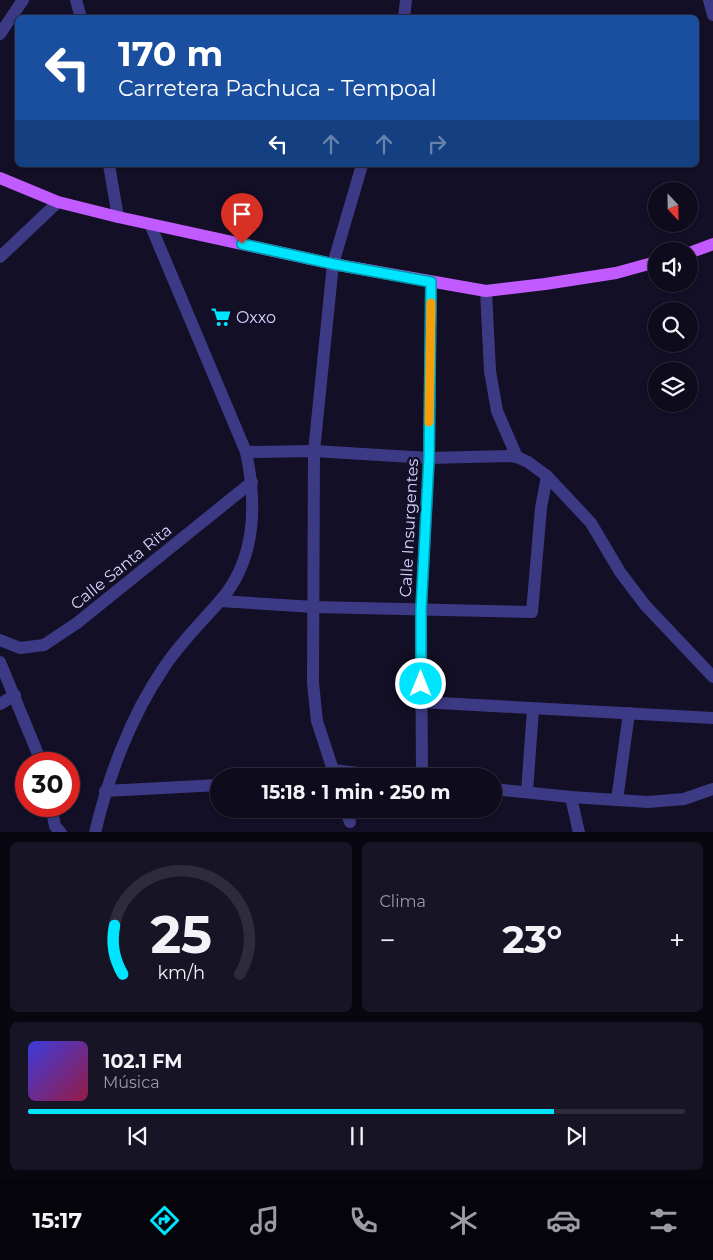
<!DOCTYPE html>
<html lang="es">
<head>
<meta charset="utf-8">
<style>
  :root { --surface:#0e0b1c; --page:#171425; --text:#f1f3f6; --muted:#9b9ba3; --line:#2e2b3b; --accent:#00e5ff }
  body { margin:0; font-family:Montserrat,sans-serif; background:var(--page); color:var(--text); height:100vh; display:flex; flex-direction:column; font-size:19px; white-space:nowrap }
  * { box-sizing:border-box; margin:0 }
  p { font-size:16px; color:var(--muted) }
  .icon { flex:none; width:28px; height:28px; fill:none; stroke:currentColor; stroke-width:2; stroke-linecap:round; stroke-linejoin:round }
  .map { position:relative; height:832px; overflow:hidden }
  .panel { display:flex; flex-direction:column; gap:10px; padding:10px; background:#08060f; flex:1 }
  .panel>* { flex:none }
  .banner { position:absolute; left:15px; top:15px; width:684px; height:152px; border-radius:8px; box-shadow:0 1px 4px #0004,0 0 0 1px var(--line); background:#1a4fa0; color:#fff; overflow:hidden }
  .needle { width:32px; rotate:158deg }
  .fabs { position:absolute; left:648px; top:182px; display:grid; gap:10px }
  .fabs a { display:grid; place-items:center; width:50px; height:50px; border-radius:50%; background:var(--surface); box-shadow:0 1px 4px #0004,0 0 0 1px var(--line); font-size:25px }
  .speed { position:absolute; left:15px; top:752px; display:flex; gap:10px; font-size:25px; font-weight:700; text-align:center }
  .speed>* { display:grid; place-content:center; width:65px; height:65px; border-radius:50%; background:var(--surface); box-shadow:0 1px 4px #0004,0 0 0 1px var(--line); line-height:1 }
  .speed .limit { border:8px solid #d22; background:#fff; color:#111 }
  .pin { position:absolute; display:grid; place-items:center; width:42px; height:42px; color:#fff; margin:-51px -21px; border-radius:50% 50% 50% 0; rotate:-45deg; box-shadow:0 0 5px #0007 }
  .pin .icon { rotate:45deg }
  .me { position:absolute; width:55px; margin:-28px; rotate:0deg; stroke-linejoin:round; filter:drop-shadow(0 0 4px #0008) }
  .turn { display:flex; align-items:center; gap:18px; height:105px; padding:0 20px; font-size:22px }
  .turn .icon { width:65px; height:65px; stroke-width:2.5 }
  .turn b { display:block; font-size:35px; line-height:42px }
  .lanes { display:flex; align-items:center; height:48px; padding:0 20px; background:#0003; justify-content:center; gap:25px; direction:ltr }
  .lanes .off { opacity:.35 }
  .big { font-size:38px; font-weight:700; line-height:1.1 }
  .panel .card { flex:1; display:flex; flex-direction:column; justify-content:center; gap:8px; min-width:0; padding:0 18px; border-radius:8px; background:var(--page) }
  .panel .dial { align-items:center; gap:0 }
  .dial svg { height:130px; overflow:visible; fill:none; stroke:var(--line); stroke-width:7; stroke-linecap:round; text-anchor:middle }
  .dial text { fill:var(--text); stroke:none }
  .song { display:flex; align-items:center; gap:15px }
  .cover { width:60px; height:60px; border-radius:8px; background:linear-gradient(135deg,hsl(240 70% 55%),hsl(340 70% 35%)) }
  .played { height:5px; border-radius:2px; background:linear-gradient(90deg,var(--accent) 80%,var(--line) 80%) }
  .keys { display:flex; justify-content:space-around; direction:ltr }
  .heat { display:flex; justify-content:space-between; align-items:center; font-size:28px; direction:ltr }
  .panel .tiles { flex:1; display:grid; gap:10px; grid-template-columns:1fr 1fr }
  .card:last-child { grid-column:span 2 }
  .trip { position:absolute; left:210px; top:768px; width:292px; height:50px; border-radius:25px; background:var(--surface); box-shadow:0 1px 4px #0004,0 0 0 1px var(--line); font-weight:700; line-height:50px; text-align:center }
  .dock { display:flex; height:80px; justify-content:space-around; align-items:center; background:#06040b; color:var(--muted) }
  .dock .icon { width:35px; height:35px }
  .dock .current { color:var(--accent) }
  .dock b { font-size:22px; color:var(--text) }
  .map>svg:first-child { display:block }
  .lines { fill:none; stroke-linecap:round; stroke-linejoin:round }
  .minor { stroke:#3d3a85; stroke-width:12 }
  .primary { stroke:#c25bff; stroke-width:12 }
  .route-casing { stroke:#0095a6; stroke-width:12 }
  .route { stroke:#00e5ff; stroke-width:9 }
  .slow { stroke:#f59e0b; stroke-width:9 }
  .labels { text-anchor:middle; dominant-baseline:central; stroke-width:5; stroke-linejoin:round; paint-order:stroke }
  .poi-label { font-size:16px; fill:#d9d4ff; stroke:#130f26; text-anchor:start }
  .street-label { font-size:16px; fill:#d9d4ff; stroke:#130f26 }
</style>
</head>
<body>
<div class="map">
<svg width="713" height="833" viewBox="0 0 713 833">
  <rect width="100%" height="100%" fill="#130f26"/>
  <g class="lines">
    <!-- minor -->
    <g class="minor">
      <polyline points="76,0 81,18"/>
      <polyline points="709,0 713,15"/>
      <polyline points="404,18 406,0"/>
      <polyline points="0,34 23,0"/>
      <polyline points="109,165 118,217"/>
      <polyline points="0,257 58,202"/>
      <polyline points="486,291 490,371 497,411 517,457"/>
      <polyline points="246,452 314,451 429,458 509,456 517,457 528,462 547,476 591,523 620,572 645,605 713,677"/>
      <polyline points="220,601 314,607 532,612 541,508 547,476"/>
      <polyline points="0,640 20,648 44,645 77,623 252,482"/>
      <polyline points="0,662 42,764"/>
      <polyline points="421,702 713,718"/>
      <polyline points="0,704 15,695"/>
      <polyline points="333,770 384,776"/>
      <polyline points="335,776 317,721 313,683 314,451 333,264 362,165"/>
      <polyline points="422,776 421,611 429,458 431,282"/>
      <polyline points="494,789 571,797 648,802 684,799 713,789"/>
      <polyline points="105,791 219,785"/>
      <polyline points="527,792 533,709"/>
      <polyline points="571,797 579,833"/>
      <polyline points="617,800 629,713"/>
      <polyline points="51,806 55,826 61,833"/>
      <polyline points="345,809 350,822"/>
      <path d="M95,833C108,777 131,716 163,669C179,644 200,624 219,602C257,560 257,504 246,452L150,224"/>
    </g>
    <!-- primary -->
    <g class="primary">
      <polyline points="0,178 58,202 118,217 333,264 486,291 545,284 616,273 656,262"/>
      <polyline points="689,253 713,244"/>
    </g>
  </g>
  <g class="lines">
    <defs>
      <polyline id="route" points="242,244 333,264 431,282 429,458 421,610 421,684"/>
    </defs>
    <!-- route casing -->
    <use href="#route" class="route-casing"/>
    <!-- route -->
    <use href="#route" class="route"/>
    <!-- slow -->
    <polyline class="slow" points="429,422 431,303"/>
  </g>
  <!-- icons -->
  <defs>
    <symbol id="supermarket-bare" viewBox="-9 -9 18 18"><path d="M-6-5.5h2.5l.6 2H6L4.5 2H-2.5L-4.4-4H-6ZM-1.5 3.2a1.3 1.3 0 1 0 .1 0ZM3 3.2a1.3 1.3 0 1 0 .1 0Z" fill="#00e5ff" stroke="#130f26" stroke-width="2.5" paint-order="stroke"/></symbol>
  </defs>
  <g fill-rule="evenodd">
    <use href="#supermarket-bare" x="207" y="303" width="28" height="28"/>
  </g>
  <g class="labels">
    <!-- poi labels -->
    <g class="poi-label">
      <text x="236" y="317">Oxxo</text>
    </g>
    <!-- street labels -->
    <g class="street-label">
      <text transform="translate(409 528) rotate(-87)">Calle Insurgentes</text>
      <text transform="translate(121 567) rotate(-39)">Calle Santa Rita</text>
    </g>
  </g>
</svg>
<div class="fabs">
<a><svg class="needle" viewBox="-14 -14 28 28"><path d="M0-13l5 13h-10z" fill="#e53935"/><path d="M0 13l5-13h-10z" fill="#9b9ba3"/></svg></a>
<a><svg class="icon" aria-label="sound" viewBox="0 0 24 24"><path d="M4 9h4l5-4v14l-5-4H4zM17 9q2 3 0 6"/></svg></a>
<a><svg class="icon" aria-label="search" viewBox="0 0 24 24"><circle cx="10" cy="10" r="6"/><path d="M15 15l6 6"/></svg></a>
<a><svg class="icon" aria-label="layers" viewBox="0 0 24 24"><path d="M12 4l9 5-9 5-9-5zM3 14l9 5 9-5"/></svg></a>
</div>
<div class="speed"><div class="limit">30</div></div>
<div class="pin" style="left:242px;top:244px;background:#d93025"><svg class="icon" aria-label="arrive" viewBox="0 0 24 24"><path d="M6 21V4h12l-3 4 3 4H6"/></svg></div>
<svg class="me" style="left:421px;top:684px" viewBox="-20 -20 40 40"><circle r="17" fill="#00e5ff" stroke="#fff" stroke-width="3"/><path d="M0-11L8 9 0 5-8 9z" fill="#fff"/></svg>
<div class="trip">15:18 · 1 min · 250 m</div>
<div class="banner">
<div class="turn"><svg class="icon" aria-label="left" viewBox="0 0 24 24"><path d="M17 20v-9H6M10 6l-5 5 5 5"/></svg><div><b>170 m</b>Carretera Pachuca - Tempoal</div></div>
<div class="lanes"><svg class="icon" aria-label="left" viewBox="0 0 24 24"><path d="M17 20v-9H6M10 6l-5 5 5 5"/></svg><svg class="icon off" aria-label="ahead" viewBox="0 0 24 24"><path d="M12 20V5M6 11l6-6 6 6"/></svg><svg class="icon off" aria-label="ahead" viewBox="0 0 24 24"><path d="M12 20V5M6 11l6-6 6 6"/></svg><svg class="icon off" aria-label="right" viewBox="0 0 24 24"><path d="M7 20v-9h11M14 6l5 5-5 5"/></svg></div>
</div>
</div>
<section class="panel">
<div class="tiles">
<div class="card dial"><svg viewBox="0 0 100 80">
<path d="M14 69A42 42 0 1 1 86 69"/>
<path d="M14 69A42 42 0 0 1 9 39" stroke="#00e5ff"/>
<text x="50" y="56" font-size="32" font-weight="700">25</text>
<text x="50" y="72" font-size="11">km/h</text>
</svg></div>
<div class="card"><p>Clima</p>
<div class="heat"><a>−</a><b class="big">23°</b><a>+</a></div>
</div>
<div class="card">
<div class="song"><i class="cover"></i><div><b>102.1 FM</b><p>Música</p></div></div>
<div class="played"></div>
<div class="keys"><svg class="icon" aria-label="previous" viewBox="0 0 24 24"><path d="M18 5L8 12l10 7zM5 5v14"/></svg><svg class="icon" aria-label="pause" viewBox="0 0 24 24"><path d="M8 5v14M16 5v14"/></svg><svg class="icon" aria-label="next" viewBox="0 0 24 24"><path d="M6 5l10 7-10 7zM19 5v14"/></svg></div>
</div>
</div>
</section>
<nav class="dock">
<b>15:17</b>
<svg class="icon current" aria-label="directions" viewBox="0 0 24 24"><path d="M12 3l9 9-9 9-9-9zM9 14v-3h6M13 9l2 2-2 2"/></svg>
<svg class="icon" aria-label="music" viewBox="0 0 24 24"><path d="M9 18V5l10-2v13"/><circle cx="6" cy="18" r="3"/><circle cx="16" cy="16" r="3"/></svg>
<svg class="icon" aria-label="phone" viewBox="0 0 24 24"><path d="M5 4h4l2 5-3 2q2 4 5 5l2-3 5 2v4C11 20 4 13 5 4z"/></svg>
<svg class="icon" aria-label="climate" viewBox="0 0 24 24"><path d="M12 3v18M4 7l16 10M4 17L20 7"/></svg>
<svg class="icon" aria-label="car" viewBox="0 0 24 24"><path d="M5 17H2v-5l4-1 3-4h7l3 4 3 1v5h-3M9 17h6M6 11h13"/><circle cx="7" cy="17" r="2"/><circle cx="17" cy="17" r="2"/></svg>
<svg class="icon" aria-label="filters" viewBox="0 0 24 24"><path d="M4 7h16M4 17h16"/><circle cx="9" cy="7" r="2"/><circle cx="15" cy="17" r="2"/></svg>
</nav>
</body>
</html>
